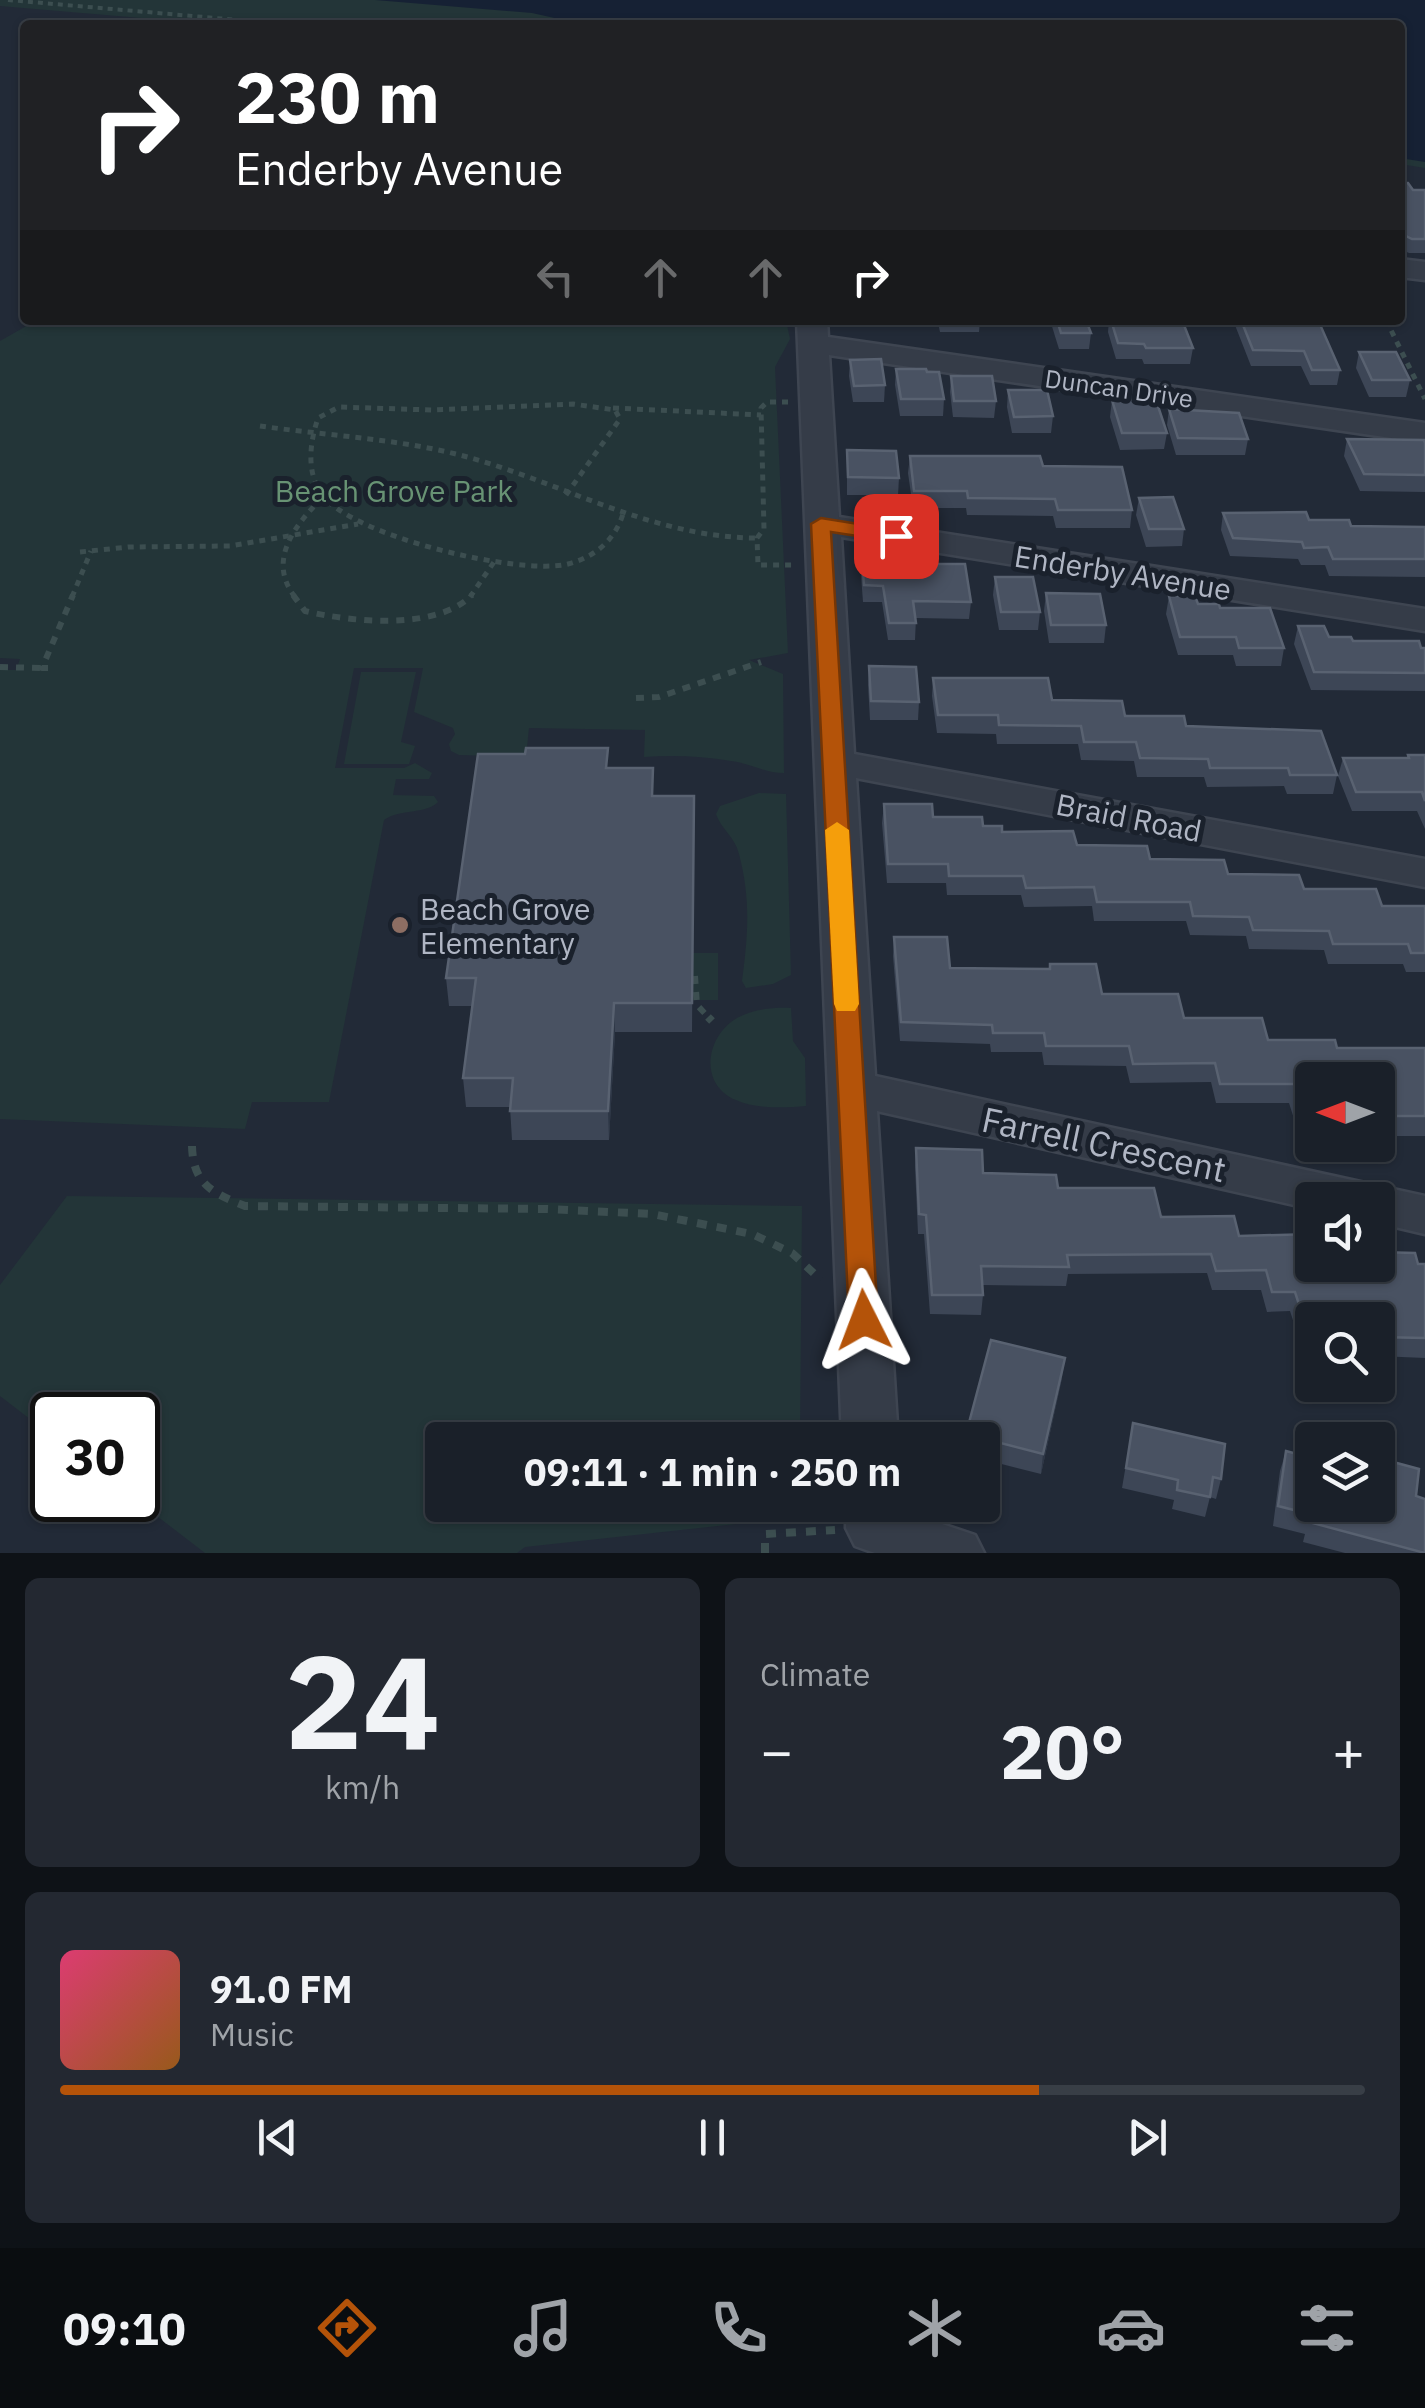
<!DOCTYPE html>
<html lang="en">
<head>
<meta charset="utf-8">
<style>
  :root { --surface:#1a2029; --page:#232831; --text:#f1f3f6; --muted:#9fa3a8; --line:#383e46; --accent:#b45309 }
  body { margin:0; font-family:"IBM Plex Sans",sans-serif; background:var(--page); color:var(--text); height:100vh; display:flex; flex-direction:column; font-size:38px; white-space:nowrap }
  * { box-sizing:border-box; margin:0 }
  p { font-size:32px; color:var(--muted) }
  .icon { flex:none; width:55px; height:55px; fill:none; stroke:currentColor; stroke-width:2; stroke-linecap:round; stroke-linejoin:round }
  .map { position:relative; height:1553px; overflow:hidden }
  .sheet { display:flex; flex-direction:column; gap:25px; padding:25px; background:#0e1217; flex:1 }
  .sheet>* { flex:none }
  .top-card { position:absolute; left:20px; top:20px; width:1385px; height:305px; border-radius:10px; box-shadow:0 2px 8px #0004,0 0 0 2px var(--line); background:#202124; color:#fff; overflow:hidden }
  .needle { width:65px; rotate:270deg }
  .buttons { position:absolute; left:1295px; top:1062px; display:grid; gap:20px }
  .buttons a { display:grid; place-items:center; width:100px; height:100px; border-radius:10px; background:var(--surface); box-shadow:0 2px 8px #0004,0 0 0 2px var(--line); font-size:50px }
  .speed { position:absolute; left:30px; top:1392px; display:flex; gap:20px; font-size:50px; font-weight:700; text-align:center }
  .speed>* { display:grid; place-content:center; width:130px; height:130px; border-radius:50%; background:var(--surface); box-shadow:0 2px 8px #0004,0 0 0 2px var(--line); line-height:1 }
  .speed .limit { border:5px solid #111; border-radius:15px; background:#fff; color:#111 }
  .pin { position:absolute; display:grid; place-items:center; width:85px; height:85px; color:#fff; margin:-42px; border-radius:20px; box-shadow:0 5px 15px #0006 }
  .me { position:absolute; width:110px; margin:-55px; rotate:357deg; stroke-linejoin:round; filter:drop-shadow(0 0 8px #0008) }
  .turn { display:flex; align-items:center; gap:35px; height:210px; padding:0 50px; font-size:45px }
  .turn .icon { width:130px; height:130px; stroke-width:2.5 }
  .turn b { display:block; font-size:70px; line-height:85px }
  .lanes { display:flex; align-items:center; height:95px; padding:0 50px; background:#0003; justify-content:center; gap:50px; direction:ltr }
  .lanes .off { opacity:.35 }
  .big { font-size:75px; font-weight:700; line-height:1.1 }
  .sheet .tile { flex:1; display:flex; flex-direction:column; justify-content:center; gap:15px; min-width:0; padding:0 35px; border-radius:15px; background:var(--page) }
  .sheet .dial { align-items:center; gap:0 }
  .dial b { font-size:130px; line-height:1 }
  .song { display:flex; align-items:center; gap:30px }
  .cover { width:120px; height:120px; border-radius:15px; background:linear-gradient(135deg,hsl(340 70% 55%),hsl(30 70% 35%)) }
  .played { height:10px; border-radius:5px; background:linear-gradient(90deg,var(--accent) 75%,var(--line) 75%) }
  .keys { display:flex; justify-content:space-around; direction:ltr }
  .heat { display:flex; justify-content:space-between; align-items:center; font-size:55px; direction:ltr }
  .sheet .tiles { flex:1; display:grid; gap:25px; grid-template-columns:1fr 1fr }
  .tile:last-child { grid-column:span 2 }
  .trip { position:absolute; left:425px; top:1422px; width:575px; height:100px; border-radius:10px; background:var(--surface); box-shadow:0 2px 8px #0004,0 0 0 2px var(--line); font-weight:700; line-height:100px; text-align:center }
  .dock { display:flex; height:160px; justify-content:space-around; align-items:center; background:#0a0d10; color:var(--muted) }
  .dock .icon { width:70px; height:70px }
  .dock .on { color:var(--accent) }
  .dock b { font-size:45px; color:var(--text) }
  .map>svg:first-child { display:block }
  .green { fill:#233538 }
  .water { fill:#162134 }
  .lines { fill:none; stroke-linecap:round; stroke-linejoin:round }
  .minor-casing { stroke:#3e4551; stroke-width:5 }
  .path-far3 { stroke:#3c4e50; stroke-width:4; stroke-dasharray:5 5; stroke-linecap:butt }
  .path-far2 { stroke:#3c4e50; stroke-width:5; stroke-dasharray:6 6; stroke-linecap:butt }
  .path-far1 { stroke:#3c4e50; stroke-width:6; stroke-dasharray:8 8; stroke-linecap:butt }
  .path { stroke:#3c4e50; stroke-width:8; stroke-dasharray:10 10; stroke-linecap:butt }
  .minor { fill:#353c48; fill-rule:evenodd }
  .wall { fill:#3d4656 }
  .shaded-wall { fill:#2d3645 }
  .building { fill:#495262; stroke:#596271; stroke-width:2.5 }
  .route { fill:#b45309; stroke:#753606; stroke-width:2.5 }
  .slow { fill:#f59e0b }
  .education-dot { fill:#8d6e63; stroke:#1a212c; stroke-width:4 }
  .labels { text-anchor:middle; dominant-baseline:central; stroke-width:10; stroke-linejoin:round; paint-order:stroke }
  .far-street-label { font-size:25px; fill:#b0b6c4; stroke:#1a212c }
  .park-label { font-size:30px; fill:#689374; stroke:#1a212c }
  .street-label { font-size:30px; fill:#b0b6c4; stroke:#1a212c }
  .poi-label { font-size:30px; fill:#b0b6c4; stroke:#1a212c; text-anchor:start }
  .near-street-label { font-size:35px; fill:#b0b6c4; stroke:#1a212c }
</style>
</head>
<body>
<div class="map">
<svg width="1425" height="1553" viewBox="0 0 1425 1553">
  <rect width="100%" height="100%" fill="#222a37"/>
  <!-- green -->
  <g class="green">
    <polygon points="0,0 1425,0 1425,168 1400,164 1400,25 223,25 0,6"/>
    <path d="M37,320H786L790,339L775,367L788,653L749,660L783,674L784,773C764,773 750,763 731,761C702,756 673,755 644,757L645,730L529,728L526,757L459,755L451,751L449,744L455,734L453,728L414,712L423,668H354L335,768H404L415,763L432,773L429,779H396L393,795L434,796L438,802C425,815 401,808 384,820L329,1102H252L245,1129L0,1119V670H16L20,659L0,658V341Z"/>
    <polygon points="361,672 416,672 401,742 415,746 409,764 344,764"/>
    <path d="M759,793L786,794L791,975L773,984L746,988L742,981C748,935 751,900 739,854C735,837 721,829 716,814L720,806Z"/>
    <polygon points="693,953 718,953 718,1000 692,1000"/>
    <path d="M791,1008L793,1041L805,1058L806,1106C785,1108 755,1109 736,1100C698,1084 706,1036 737,1018C753,1009 774,1007 791,1008Z"/>
    <polygon points="67,1196 802,1206 800,1440 442,1440 442,1505 800,1505 800,1517 525,1547 517,1553 205,1553 136,1500 138,1415 52,1415 52,1436 0,1396 0,1285"/>
  </g>
  <!-- water -->
  <polygon class="water" points="375,0 1425,0 1425,162 1400,158 1400,25 586,25 532,13"/>
  <g class="lines">
    <defs>
      <g id="minor">
        <polygon points="1400,259 1425,262 1425,280 1400,277"/>
        <polygon points="797,320 827,320 828,337 1425,423 1425,443 829,355 839,517 1425,609 1425,631 841,537 854,754 1425,859 1425,887 856,778 875,1076 1425,1196 1425,1234 1378,1223 1378,1200 1312,1200 1312,1209 877,1111 898,1440 842,1440"/>
        <polygon points="846,1505 902,1505 903,1511 975,1535 984,1553 875,1553 855,1546 846,1528"/>
      </g>
    </defs>
    <!-- minor casing -->
    <use href="#minor" class="minor-casing"/>
    <!-- path-far3 -->
    <polyline class="path-far3" points="8,0 296,25"/>
    <!-- path-far2 -->
    <g class="path-far2">
      <polyline points="1386,320 1425,399"/>
      <polyline points="788,402 767,402 761,408 764,529 757,538 758,565 792,565"/>
      <polyline points="613,408 761,415"/>
      <path d="M260,426C330,436 404,439 471,458C566,485 656,538 757,538"/>
      <path d="M566,495L620,419L615,410L573,404L432,410L339,407L318,418C310,442 306,471 321,493C349,536 520,576 568,564C595,557 615,540 623,514"/>
      <polyline points="80,552 128,547 230,546 358,524"/>
      <polyline points="72,597 91,551"/>
      <path d="M295,597C266,560 296,524 323,497"/>
      <polyline points="470,597 494,562"/>
    </g>
    <!-- path-far1 -->
    <g class="path-far1">
      <path d="M293,595L305,611C350,622 437,631 472,595"/>
      <polyline points="0,667 42,668"/>
      <polyline points="48,668 42,668 73,595"/>
      <polyline points="636,698 659,697 761,662"/>
      <polyline points="695,976 697,1005 711,1020"/>
    </g>
    <!-- path -->
    <g class="path">
      <polyline points="708,1017 712,1021"/>
      <path d="M192,1146C193,1184 212,1193 245,1206L547,1209L652,1214L752,1234L792,1253L821,1280"/>
      <polyline points="765,1553 765,1534 835,1530"/>
    </g>
    <!-- minor -->
    <use href="#minor" class="minor"/>
  </g>
  <!-- wall -->
  <g class="wall">
    <polygon points="1400,183 1413,190 1425,190 1425,253 1409,253 1400,249"/>
    <polygon points="841,320 980,320 979,332 940,332 938,323 842,324"/>
    <polygon points="1050,320 1086,320 1091,333 1089,349 1059,349"/>
    <polygon points="1109,320 1182,320 1193,348 1190,364 1144,364 1142,359 1116,359 1108,332"/>
    <polygon points="1233,320 1318,320 1340,370 1337,385 1310,385 1301,366 1251,366"/>
    <polygon points="1359,352 1410,380 1406,397 1369,397 1356,368"/>
    <polygon points="850,360 885,385 884,402 853,402 849,376"/>
    <polygon points="896,369 927,372 944,399 943,416 900,416 895,385"/>
    <polygon points="951,376 996,401 994,418 953,417 950,392"/>
    <polygon points="1008,390 1053,416 1051,433 1012,433 1007,407"/>
    <polygon points="1112,400 1167,433 1164,449 1120,450 1110,417"/>
    <polygon points="1169,409 1248,439 1245,455 1176,455 1167,425"/>
    <polygon points="1347,439 1425,443 1425,492 1360,491 1344,456"/>
    <polygon points="847,450 899,478 898,495 847,495"/>
    <polygon points="910,456 1043,466 1132,510 1130,528 1056,528 1053,516 967,515 966,508 913,508 908,473"/>
    <polygon points="1139,498 1184,529 1182,546 1146,547 1136,515"/>
    <polygon points="1223,513 1309,520 1351,526 1425,527 1425,577 1329,576 1325,565 1301,565 1298,559 1230,556 1221,530"/>
    <polygon points="861,545 908,564 971,602 969,619 916,618 915,640 888,640 882,602 863,602 860,562"/>
    <polygon points="995,577 1040,612 1038,630 999,630 993,595"/>
    <polygon points="1046,593 1106,625 1104,643 1049,643 1044,611"/>
    <polygon points="1169,596 1220,608 1284,648 1281,666 1236,666 1233,655 1178,655 1166,614"/>
    <polygon points="1298,626 1329,637 1425,648 1425,691 1311,690 1294,644"/>
    <polygon points="869,666 919,702 918,720 870,720 868,685"/>
    <polygon points="933,678 1186,726 1337,775 1333,794 1287,794 1284,786 1207,787 1204,777 1137,777 1134,761 1081,760 1078,744 997,744 996,734 937,733 932,696"/>
    <polygon points="1408,755 1425,755 1425,829 1417,811 1352,811 1338,776 1343,758 1407,758"/>
    <polygon points="608,768 654,796 694,796 692,1032 615,1032 609,1140 512,1140 510,1107 466,1107 463,1078 472,1006 449,1006 446,978"/>
    <polygon points="884,804 1002,832 1228,874 1382,906 1425,906 1425,972 1406,972 1403,964 1328,964 1324,950 1249,949 1246,936 1190,935 1186,921 1094,921 1092,906 1024,907 1021,895 947,895 946,883 887,883 882,823"/>
    <polygon points="894,937 950,968 1049,969 1050,964 1102,994 1184,1018 1268,1040 1337,1048 1425,1048 1425,1136 1380,1136 1378,1127 1378,1080 1312,1080 1312,1125 1296,1125 1289,1103 1216,1103 1211,1082 1130,1083 1126,1066 1044,1065 1042,1052 991,1052 990,1044 900,1041 893,956"/>
    <polygon points="916,1148 983,1173 1058,1188 1239,1236 1312,1265 1425,1264 1425,1358 1378,1356 1378,1320 1312,1320 1312,1348 1302,1348 1290,1311 1267,1312 1261,1290 1212,1290 1207,1273 1068,1274 1066,1286 982,1285 983,1295 981,1315 930,1314 924,1234 918,1234 915,1167"/>
    <polygon points="1062,1378 1041,1474 982,1459 982,1440 965,1440 966,1434"/>
    <polygon points="1133,1423 1221,1479 1216,1499 1210,1497 1205,1517 1172,1509 1174,1500 1122,1488"/>
    <polygon points="1286,1451 1416,1496 1425,1553 1345,1553 1303,1542 1305,1534 1273,1526 1280,1471"/>
  </g>
  <!-- shaded-wall -->
  <g class="shaded-wall">
    <polygon points="614,1003 615,1032 609,1140 608,1111"/>
    <polygon points="1065,1358 1062,1378 1041,1474 1043,1454"/>
  </g>
  <!-- building -->
  <g class="building">
    <polygon points="1400,183 1408,183 1413,190 1425,190 1425,239 1412,239 1400,233"/>
    <polygon points="1057,320 1086,320 1091,333 1061,333"/>
    <polygon points="1111,320 1182,320 1193,348 1146,348 1144,344 1118,343"/>
    <polygon points="1241,320 1318,320 1340,370 1312,370 1304,351 1253,350"/>
    <polygon points="1359,352 1396,352 1410,380 1372,380"/>
    <polygon points="881,359 885,385 854,386 850,360"/>
    <polygon points="896,369 926,369 927,372 939,372 944,399 901,399"/>
    <polygon points="951,376 992,376 996,401 954,401"/>
    <polygon points="1008,390 1047,390 1053,416 1014,417"/>
    <polygon points="1112,400 1156,400 1167,433 1122,433"/>
    <polygon points="1169,409 1239,413 1248,439 1178,438"/>
    <polygon points="1347,439 1424,440 1425,443 1425,475 1364,474"/>
    <polygon points="847,450 896,451 899,478 848,477"/>
    <polygon points="910,456 1040,456 1043,466 1122,467 1132,510 1058,510 1055,499 968,498 967,491 914,491"/>
    <polygon points="1173,497 1184,529 1149,529 1139,498"/>
    <polygon points="1306,512 1309,520 1349,520 1351,526 1425,527 1425,559 1333,559 1328,547 1304,548 1302,542 1233,538 1223,513"/>
    <polygon points="861,545 906,546 908,564 965,564 971,602 913,601 916,623 889,623 883,586 864,585"/>
    <polygon points="995,577 1033,577 1040,612 1001,612"/>
    <polygon points="1046,593 1100,594 1106,625 1051,625"/>
    <polygon points="1169,596 1195,596 1198,604 1219,604 1220,608 1270,608 1284,648 1239,648 1236,637 1180,637"/>
    <polygon points="1298,626 1324,626 1329,637 1351,637 1353,641 1419,641 1421,648 1425,648 1425,673 1314,672"/>
    <polygon points="869,666 916,667 919,702 871,701"/>
    <polygon points="933,678 1048,678 1052,700 1122,701 1125,716 1184,716 1186,726 1321,731 1337,775 1290,775 1288,768 1210,768 1208,759 1140,758 1136,742 1084,742 1081,726 999,725 998,715 938,715"/>
    <polygon points="526,748 608,748 606,768 653,768 652,796 694,796 692,1003 614,1003 608,1111 510,1111 513,1078 463,1078 476,978 446,978 478,754 525,754"/>
    <polygon points="1408,755 1425,755 1425,801 1422,792 1356,792 1343,758 1409,758"/>
    <polygon points="884,804 932,804 933,817 982,817 983,826 1002,826 1002,832 1073,831 1077,845 1147,846 1150,859 1224,860 1228,874 1299,875 1304,889 1376,889 1382,906 1425,906 1425,953 1411,953 1408,944 1333,944 1329,931 1253,930 1249,917 1193,916 1190,902 1097,902 1094,887 1026,888 1023,876 949,876 948,864 888,864"/>
    <polygon points="894,937 947,937 950,968 1050,969 1050,964 1096,964 1102,994 1178,994 1184,1018 1262,1018 1268,1040 1335,1040 1337,1048 1425,1048 1425,1116 1385,1116 1382,1105 1378,1105 1378,1080 1312,1080 1312,1105 1300,1105 1294,1084 1220,1084 1215,1063 1133,1064 1129,1046 1046,1046 1044,1033 993,1033 992,1025 901,1022"/>
    <polygon points="916,1148 982,1150 983,1173 1056,1175 1058,1188 1154,1188 1161,1217 1234,1216 1239,1236 1312,1234 1312,1265 1378,1265 1378,1252 1415,1253 1418,1264 1425,1264 1425,1338 1378,1337 1378,1320 1312,1320 1312,1328 1307,1329 1295,1292 1272,1292 1266,1270 1216,1271 1211,1254 1067,1255 1069,1267 981,1266 983,1295 932,1295 926,1215 919,1214"/>
    <polygon points="991,1340 1065,1358 1043,1454 966,1434"/>
    <polygon points="1133,1423 1225,1444 1221,1479 1213,1477 1210,1497 1177,1490 1178,1480 1126,1468"/>
    <polygon points="1286,1451 1312,1458 1312,1505 1378,1505 1378,1458 1419,1469 1416,1496 1425,1499 1425,1553 1309,1522 1310,1514 1278,1506"/>
  </g>
  <!-- route -->
  <polygon class="route" points="821,518 896,530 906,536 896,542 831,532 878,1320 874,1329 864,1332 853,1329 849,1320 811,524"/>
  <!-- slow -->
  <polygon class="slow" points="837,822 849,830 859,1004 855,1011 837,1011 834,1004 825,830"/>
  <!-- markers -->
  <circle class="education-dot" cx="400" cy="925" r="10"/>
  <g class="labels">
    <!-- far-street labels -->
    <g class="far-street-label">
      <text transform="translate(1119 388) rotate(8)">Duncan Drive</text>
    </g>
    <!-- park labels -->
    <g class="park-label">
      <text x="394" y="490">Beach Grove Park</text>
    </g>
    <!-- street labels -->
    <g class="street-label">
      <text transform="translate(1123 572) rotate(9)">Enderby Avenue</text>
      <text transform="translate(1129 817) rotate(11)">Braid Road</text>
    </g>
    <!-- poi labels -->
    <g class="poi-label">
      <text x="420" y="908">Beach Grove<tspan x="420" dy="34">Elementary</tspan></text>
    </g>
    <!-- near-street labels -->
    <g class="near-street-label">
      <text transform="translate(1104 1144) rotate(12)">Farrell Crescent</text>
    </g>
  </g>
</svg>
<div class="buttons">
<a><svg class="needle" viewBox="-14 -14 28 28"><path d="M0-13l5 13h-10z" fill="#e53935"/><path d="M0 13l5-13h-10z" fill="#9fa3a8"/></svg></a>
<a><svg class="icon" aria-label="sound" viewBox="0 0 24 24"><path d="M4 9h4l5-4v14l-5-4H4zM17 9q2 3 0 6"/></svg></a>
<a><svg class="icon" aria-label="search" viewBox="0 0 24 24"><circle cx="10" cy="10" r="6"/><path d="M15 15l6 6"/></svg></a>
<a><svg class="icon" aria-label="layers" viewBox="0 0 24 24"><path d="M12 4l9 5-9 5-9-5zM3 14l9 5 9-5"/></svg></a>
</div>
<div class="speed"><div class="limit">30</div></div>
<div class="pin" style="left:896px;top:536px;background:#d93025"><svg class="icon" aria-label="arrive" viewBox="0 0 24 24"><path d="M6 21V4h12l-3 4 3 4H6"/></svg></div>
<svg class="me" style="left:864px;top:1320px" viewBox="-20 -20 40 40"><path d="M0-17L14 15 0 8-14 15z" fill="#b45309" stroke="#fff" stroke-width="4"/></svg>
<div class="trip">09:11 · 1 min · 250 m</div>
<div class="top-card">
<div class="turn"><svg class="icon" aria-label="right" viewBox="0 0 24 24"><path d="M7 20v-9h11M14 6l5 5-5 5"/></svg><div><b>230 m</b>Enderby Avenue</div></div>
<div class="lanes"><svg class="icon off" aria-label="left" viewBox="0 0 24 24"><path d="M17 20v-9H6M10 6l-5 5 5 5"/></svg><svg class="icon off" aria-label="ahead" viewBox="0 0 24 24"><path d="M12 20V5M6 11l6-6 6 6"/></svg><svg class="icon off" aria-label="ahead" viewBox="0 0 24 24"><path d="M12 20V5M6 11l6-6 6 6"/></svg><svg class="icon" aria-label="right" viewBox="0 0 24 24"><path d="M7 20v-9h11M14 6l5 5-5 5"/></svg></div>
</div>
</div>
<section class="sheet">
<div class="tiles">
<div class="tile dial"><b>24</b><p>km/h</p></div>
<div class="tile"><p>Climate</p>
<div class="heat"><a>−</a><b class="big">20°</b><a>+</a></div>
</div>
<div class="tile">
<div class="song"><i class="cover"></i><div><b>91.0 FM</b><p>Music</p></div></div>
<div class="played"></div>
<div class="keys"><svg class="icon" aria-label="previous" viewBox="0 0 24 24"><path d="M18 5L8 12l10 7zM5 5v14"/></svg><svg class="icon" aria-label="pause" viewBox="0 0 24 24"><path d="M8 5v14M16 5v14"/></svg><svg class="icon" aria-label="next" viewBox="0 0 24 24"><path d="M6 5l10 7-10 7zM19 5v14"/></svg></div>
</div>
</div>
</section>
<nav class="dock">
<b>09:10</b>
<svg class="icon on" aria-label="directions" viewBox="0 0 24 24"><path d="M12 3l9 9-9 9-9-9zM9 14v-3h6M13 9l2 2-2 2"/></svg>
<svg class="icon" aria-label="music" viewBox="0 0 24 24"><path d="M9 18V5l10-2v13"/><circle cx="6" cy="18" r="3"/><circle cx="16" cy="16" r="3"/></svg>
<svg class="icon" aria-label="phone" viewBox="0 0 24 24"><path d="M5 4h4l2 5-3 2q2 4 5 5l2-3 5 2v4C11 20 4 13 5 4z"/></svg>
<svg class="icon" aria-label="climate" viewBox="0 0 24 24"><path d="M12 3v18M4 7l16 10M4 17L20 7"/></svg>
<svg class="icon" aria-label="car" viewBox="0 0 24 24"><path d="M5 17H2v-5l4-1 3-4h7l3 4 3 1v5h-3M9 17h6M6 11h13"/><circle cx="7" cy="17" r="2"/><circle cx="17" cy="17" r="2"/></svg>
<svg class="icon" aria-label="filters" viewBox="0 0 24 24"><path d="M4 7h16M4 17h16"/><circle cx="9" cy="7" r="2"/><circle cx="15" cy="17" r="2"/></svg>
</nav>
</body>
</html>
